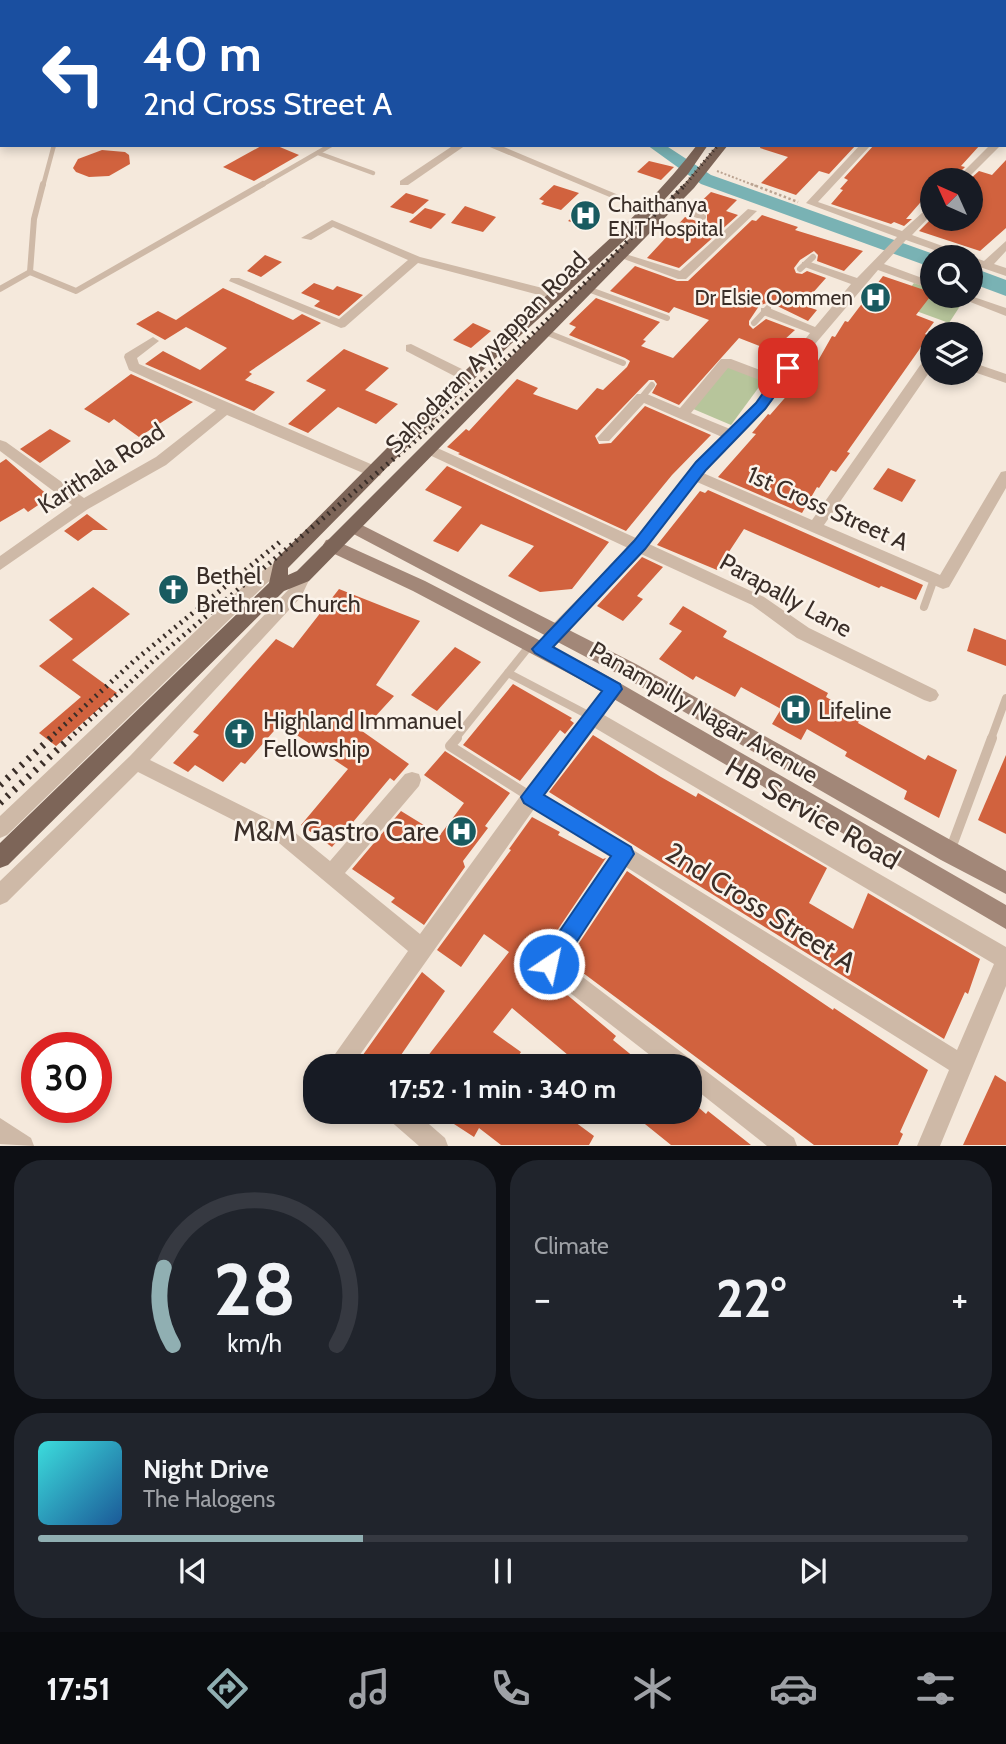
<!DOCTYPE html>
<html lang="en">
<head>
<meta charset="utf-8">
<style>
  :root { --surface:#171b24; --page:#20242c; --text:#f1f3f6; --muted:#9ea1a6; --line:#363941; --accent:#90afb2 }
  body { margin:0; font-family:Cabin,sans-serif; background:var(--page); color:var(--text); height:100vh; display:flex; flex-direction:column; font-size:26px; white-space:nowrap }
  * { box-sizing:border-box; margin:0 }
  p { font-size:23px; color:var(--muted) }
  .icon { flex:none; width:38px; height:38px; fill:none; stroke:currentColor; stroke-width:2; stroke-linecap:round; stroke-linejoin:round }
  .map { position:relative; height:1146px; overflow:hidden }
  .drawer { display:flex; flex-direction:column; gap:14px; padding:14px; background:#0d0f14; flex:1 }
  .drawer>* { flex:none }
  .banner { position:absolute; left:0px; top:0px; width:1006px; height:147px; box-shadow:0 4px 10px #0003; background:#1a4fa0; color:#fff; overflow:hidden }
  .needle { width:46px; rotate:315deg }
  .controls { position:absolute; left:920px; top:168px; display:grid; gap:14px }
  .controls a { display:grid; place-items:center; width:63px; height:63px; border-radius:50%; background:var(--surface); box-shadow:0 4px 10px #0003; font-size:35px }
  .speed { position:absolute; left:21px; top:1032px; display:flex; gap:14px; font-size:35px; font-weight:700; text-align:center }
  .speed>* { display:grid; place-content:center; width:91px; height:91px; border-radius:50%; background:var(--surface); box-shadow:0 4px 10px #0003; line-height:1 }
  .speed .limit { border:10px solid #d22; background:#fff; color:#111 }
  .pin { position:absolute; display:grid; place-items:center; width:60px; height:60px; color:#fff; margin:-30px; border-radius:14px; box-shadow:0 4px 10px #0006 }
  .me { position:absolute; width:77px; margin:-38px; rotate:34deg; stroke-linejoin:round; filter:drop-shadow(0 0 5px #0008) }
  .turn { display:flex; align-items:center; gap:24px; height:147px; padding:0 28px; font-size:32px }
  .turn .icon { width:91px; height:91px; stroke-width:2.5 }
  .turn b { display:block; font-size:49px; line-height:60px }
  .big { font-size:52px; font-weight:700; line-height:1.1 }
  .drawer .tile { flex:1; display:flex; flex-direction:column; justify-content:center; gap:10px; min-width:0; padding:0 24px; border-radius:28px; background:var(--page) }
  .drawer .dial { align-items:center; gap:0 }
  .dial svg { height:182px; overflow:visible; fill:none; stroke:var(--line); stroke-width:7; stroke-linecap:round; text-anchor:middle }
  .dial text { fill:var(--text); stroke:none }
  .song { display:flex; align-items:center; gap:21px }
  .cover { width:84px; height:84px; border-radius:10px; background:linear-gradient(135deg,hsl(180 70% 55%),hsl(210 70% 35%)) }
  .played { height:7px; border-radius:4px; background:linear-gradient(90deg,var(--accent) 35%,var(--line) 35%) }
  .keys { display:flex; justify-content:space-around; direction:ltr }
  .heat { display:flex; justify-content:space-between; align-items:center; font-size:38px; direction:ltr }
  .drawer .tiles { flex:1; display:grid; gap:14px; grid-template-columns:1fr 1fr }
  .tile:last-child { grid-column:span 2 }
  .trip { position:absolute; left:303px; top:1054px; width:399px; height:70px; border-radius:28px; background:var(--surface); box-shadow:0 4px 10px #0003; font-weight:700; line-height:70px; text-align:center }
  .tab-bar { display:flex; height:112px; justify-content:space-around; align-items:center; background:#090b0e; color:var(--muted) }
  .tab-bar .icon { width:49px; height:49px }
  .tab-bar .on { color:var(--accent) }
  .tab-bar b { font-size:32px; color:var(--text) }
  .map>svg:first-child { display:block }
  .green { fill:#b7c59b }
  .water { fill:#79b2b4 }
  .building { fill:#d1623e }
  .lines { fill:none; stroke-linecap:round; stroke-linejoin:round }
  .path-far1 { stroke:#baa391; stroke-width:2; stroke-dasharray:2 2; stroke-linecap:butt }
  .path { stroke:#baa391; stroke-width:2.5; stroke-dasharray:2.5 2.5; stroke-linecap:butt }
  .lane-far3 { stroke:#ceb9a7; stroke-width:4.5 }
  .lane-far2 { stroke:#ceb9a7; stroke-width:6 }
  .lane-far1 { stroke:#ceb9a7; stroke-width:8 }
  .lane { stroke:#ceb9a7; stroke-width:10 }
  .street { fill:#ceb9a7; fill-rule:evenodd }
  .secondary { fill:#a28778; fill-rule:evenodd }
  .primary { fill:#7d6558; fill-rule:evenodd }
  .rail-far3 { stroke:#3a2e28; stroke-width:3.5; stroke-dasharray:1 3.5; stroke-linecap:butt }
  .rail-far2 { stroke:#3a2e28; stroke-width:4.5; stroke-dasharray:2 4.5; stroke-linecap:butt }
  .rail-far1 { stroke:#3a2e28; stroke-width:5; stroke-dasharray:2 5; stroke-linecap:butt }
  .rail { stroke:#3a2e28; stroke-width:7; stroke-dasharray:2.5 7; stroke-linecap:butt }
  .route { fill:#1a73e8; stroke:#114b97; stroke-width:2 }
  .labels { text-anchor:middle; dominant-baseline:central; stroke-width:5; stroke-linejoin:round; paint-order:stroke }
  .far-poi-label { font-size:21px; fill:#3a2e28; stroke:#fbf3ea; text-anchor:start }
  .street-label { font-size:24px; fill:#3a2e28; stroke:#fbf3ea }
  .poi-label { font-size:24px; fill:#3a2e28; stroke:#fbf3ea; text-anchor:start }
  .near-street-label { font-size:28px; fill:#3a2e28; stroke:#fbf3ea }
  .near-poi-label { font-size:28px; fill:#3a2e28; stroke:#fbf3ea; text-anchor:end }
</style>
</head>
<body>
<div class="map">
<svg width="1006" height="1146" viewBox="0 0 1006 1146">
  <rect width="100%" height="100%" fill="#f5e9dc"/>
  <!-- green -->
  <g class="green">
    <polygon points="914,283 933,289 933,296 950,296 964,300 949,323 897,304"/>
    <polygon points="727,365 765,379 731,425 691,408"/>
  </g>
  <!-- water -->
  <g class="water">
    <polygon points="647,145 665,145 711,175 942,257 933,257 933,268 701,184"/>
    <polygon points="971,267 1006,280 1006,296 971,283"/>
  </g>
  <!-- building -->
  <g class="building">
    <polygon points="263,145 275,145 299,155 254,181 223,167"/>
    <polygon points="761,145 804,147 856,145 829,174 819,171 796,195 761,183 788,157 760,148"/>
    <polygon points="874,145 980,145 961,166 965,167 952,180 933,180 933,188 906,219 912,219 904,226 894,222 891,224 831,204 843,190 840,189 848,180 844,178"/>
    <polygon points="102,150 125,152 129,155 130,164 109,176 89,177 76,172 73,168 78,159"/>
    <polygon points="1006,160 1006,228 980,251 919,231 931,219 971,219 969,180 979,171 992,175"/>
    <polygon points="649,161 674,167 661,180 637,172"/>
    <polygon points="554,185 579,193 561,210 541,204 544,201 539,199"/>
    <polygon points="711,192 737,200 726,211 738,215 679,268 647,258 685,217 702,223 707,221 707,213 694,208"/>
    <polygon points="406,193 429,200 413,214 390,207"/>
    <polygon points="465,206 496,217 483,232 451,223"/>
    <polygon points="425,208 446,214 431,229 409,222"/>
    <polygon points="581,210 601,217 588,228 568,221"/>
    <polygon points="762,215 798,227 795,230 863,251 844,271 817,261 818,255 814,251 800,260 794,268 796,273 802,274 807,271 826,278 802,305 817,310 808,321 769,302 759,306 749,321 749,325 753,329 766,319 795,330 772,351 739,338 679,405 652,393 657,384 654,380 649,380 595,436 599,444 611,443 645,406 711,435 672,475 626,531 458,454 460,453 447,447 466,429 469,431 517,379 538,388 533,394 577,410 597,388 603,390 627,367 630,361 625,358 569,335 576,327 569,324 596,298 660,322 643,340 646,341 641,346 673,358 709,320 674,307 669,313 610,291 635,266 677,281 688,281 752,220 756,221"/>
    <polygon points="265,255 282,262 261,277 247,271"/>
    <polygon points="883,276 933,293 916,315 934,322 925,334 927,335 919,350 847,452 850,453 836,472 831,470 819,488 817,487 802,513 718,477 756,434 752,433 768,414 770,415 790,392 807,363 815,366 832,336 835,337 845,321 848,322"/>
    <polygon points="314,283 333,290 337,286 363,295 339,316 314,306 320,301 301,293"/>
    <polygon points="223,288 293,320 302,314 321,323 249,372 252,374 245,380 275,392 254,411 145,364 163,351 200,370 227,348 186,327 165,340 136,324 158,311 176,320"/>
    <polygon points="473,323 491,331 471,348 453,340"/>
    <polygon points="344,349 389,368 365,390 398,404 376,424 338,407 308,433 288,424 326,390 306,381"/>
    <polygon points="131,374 193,402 139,437 114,419 109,423 84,409"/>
    <polygon points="50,429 71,441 40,463 20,449"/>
    <polygon points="6,459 50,497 28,512 24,508 0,522 0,463"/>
    <polygon points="447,466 609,542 572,589 540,592 508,576 534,546 481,524 458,552 433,541 462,507 425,490"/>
    <polygon points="888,468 916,480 902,502 873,489"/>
    <polygon points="708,490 923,585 916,600 881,586 879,588 744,529 717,570 657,545 700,491 705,493"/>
    <polygon points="87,514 108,530 93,530 78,541 64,531"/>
    <polygon points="642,557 663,567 637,596 643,599 623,621 597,606"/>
    <polygon points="93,587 130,614 72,660 117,693 56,746 39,733 81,697 39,666 73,639 49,620"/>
    <polygon points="339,589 420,621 376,685 394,696 362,731 409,764 394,781 390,778 332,847 301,825 348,769 280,724 245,764 241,762 223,782 195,765 188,772 173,763 199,735 193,732 276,639 293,648"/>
    <polygon points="683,606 727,631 723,637 828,693 826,697 861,717 858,723 925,760 928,755 957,770 939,818 904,799 907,791 845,756 847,752 807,729 801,740 772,724 781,709 741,687 735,697 696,676 693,680 659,659 682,631 669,624"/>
    <polygon points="974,628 1006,640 1006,666 967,651"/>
    <polygon points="455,647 481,662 437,711 411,695"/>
    <polygon points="513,684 572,718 570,720 574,723 565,734 560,730 520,781 463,745"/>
    <polygon points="593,735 661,777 696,797 698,793 827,868 809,903 853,929 868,893 980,959 968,994 965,992 944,1039 549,792"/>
    <polygon points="445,751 510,793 485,826 488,828 463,861 465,867 424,925 391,902 395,898 352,869 401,811 440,835 464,803 424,775"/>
    <polygon points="1006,755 1006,834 978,820"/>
    <polygon points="532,817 560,832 558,835 603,859 606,858 540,956 537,963 540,972 616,1036 613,1040 645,1066 581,1066 512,1008 493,1032 521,1052 512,1066 420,1066 509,952 484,934 461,967 437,950 511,850 509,849"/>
    <polygon points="627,871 833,1010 834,1008 928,1070 900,1132 903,1134 898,1145 814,1145 567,961"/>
    <polygon points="422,972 445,991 401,1055 416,1066 369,1066 360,1059"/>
    <polygon points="995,1075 1006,1082 1006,1145 963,1145"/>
    <polygon points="690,1100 706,1114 708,1111 751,1145 671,1145 640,1120 645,1111 690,1111"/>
    <polygon points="434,1111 560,1111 594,1136 589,1145 501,1145 479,1128 474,1137"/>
  </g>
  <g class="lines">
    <!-- path-far1 -->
    <polyline class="path-far1" points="717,171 756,186"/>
    <!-- path -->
    <polyline class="path" points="751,184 798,202"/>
    <!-- lane-far3 -->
    <g class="lane-far3">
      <polyline points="527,0 536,2"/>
      <polyline points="664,0 672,2"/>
      <polyline points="1004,137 1006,135"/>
      <polyline points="318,153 373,173"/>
      <polyline points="43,186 54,145"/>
      <polyline points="260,186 331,145"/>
    </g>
    <!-- lane-far2 -->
    <g class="lane-far2">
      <polyline points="669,205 703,217"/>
      <polyline points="800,269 813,257"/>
      <polyline points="30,272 34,219 43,184"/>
      <polyline points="585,288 667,318"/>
      <polyline points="0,289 30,272 76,291 263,184"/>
      <polyline points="754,323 768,308"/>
      <polyline points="543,331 623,363"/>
      <polyline points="772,361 788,368"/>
      <polyline points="642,397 652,385"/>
    </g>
    <!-- lane-far1 -->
    <g class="lane-far1">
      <polyline points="924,607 934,579"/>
      <polyline points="508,673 592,717"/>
      <polyline points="455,739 531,644"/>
      <polyline points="991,739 1006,698"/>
    </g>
    <!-- lane -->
    <g class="lane">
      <polyline points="457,738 450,746 531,797"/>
      <polyline points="950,851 992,738"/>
    </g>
    <!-- street -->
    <g class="street">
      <polygon points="637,0 646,0 636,2"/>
      <rect x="0" y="28" width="2" height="6"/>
      <polygon points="1004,122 1006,123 1006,129 1004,129"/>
      <polygon points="454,145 466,145 408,185 400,185 400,181"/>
      <polygon points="485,145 499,145 652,209 643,211"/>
      <path d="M860,145H871L818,202L902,231L933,203V213L912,235L984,261L1006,241V251L994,264L1006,268V276L971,264V257H954L906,240L884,264L933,282V290L878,270L804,357L766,409L703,473L812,520L928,354L933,353V367L824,525L940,575L1001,472L1006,471V488L949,587L943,589L697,482L649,544L764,597L809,628L936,690L939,695L936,700L930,702L924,700L797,638L752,605L641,554L563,636H551L549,631L551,626L628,548L423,452L421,449L423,446H433L636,538L696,462L722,437L644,403L609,441H599L597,438L637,394H647L680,408L721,359H731L776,376L810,333L761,314V308H769L815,327L851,284L802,266V262H810L857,278L897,237L806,203ZM728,368L770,384L756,403L730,429L691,413Z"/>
      <polygon points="990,145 1001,145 966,180 955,180"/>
      <polygon points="748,209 757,211 686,279 678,279 613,255 619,252 680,271"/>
      <polygon points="332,220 420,257 558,292 560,295 554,299 418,263 345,327 341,328 229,281 231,278 239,278 339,319 408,260 333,227 311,240 301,238"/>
      <polygon points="955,296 971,296 1006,308 1006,316"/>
      <polygon points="955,322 961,326 955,334 943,334 951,323"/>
      <polygon points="153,337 159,341 137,358 139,364 380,468 382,472 380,476 370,476 227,415 166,465 88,509 0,570 0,556 72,505 0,451 0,440 6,442 84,498 156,457 216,410 129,370 124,357 125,354"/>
      <polygon points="411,344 472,374 474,377 467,381 462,380 406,351 406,345"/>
      <polygon points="971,362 1006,374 1006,383 971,371"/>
      <polygon points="280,560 286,562 288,566 266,584 7,835 0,838 0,816 254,576"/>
      <path d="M303,570L309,572L311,576L301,597L150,760L293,831L330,861L405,774L412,772L419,774L421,780L419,786L345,873L420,934L524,791L608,684L614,682L620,684L623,689L604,715L1006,947V986L940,1146H917L949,1070L626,867L563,962L794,1138L797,1146H767L690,1085V1066H664L542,971L539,964L542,957L610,857L534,809L352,1066L328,1064L408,951L279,843L138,772L7,902L0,905V881L130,756L289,589L297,572ZM595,728L994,964L957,1050L544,795Z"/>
      <polygon points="385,1111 414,1111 445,1138 448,1146 419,1146 388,1119"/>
      <polygon points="0,1118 31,1138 34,1146 0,1144"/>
    </g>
    <!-- secondary -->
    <g class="secondary">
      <polygon points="125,0 136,0 124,2"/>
      <polygon points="491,0 507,0 508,2 493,2"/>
      <polygon points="860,0 876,0 877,2 862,2"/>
      <polygon points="1004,36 1006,37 1006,43 1004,43"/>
      <rect x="0" y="79" width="2" height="6"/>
      <polygon points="352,520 636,664 1006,871 1006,894 941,860 622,676 346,530 344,526"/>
      <polygon points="332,539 425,581 597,670 1006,905 1006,929 583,681 413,591 326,550 323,545 326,540"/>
    </g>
    <!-- primary -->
    <g class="primary">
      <polygon points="784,0 794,0 784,2"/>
      <polygon points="804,0 814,0 804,2"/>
      <path d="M697,145H708L688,174L642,224L486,367L288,568V575L297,571L686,182L717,145H728L694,188L309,581L284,591L8,865L0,868V843L269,583L274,561C351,486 425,407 504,334C570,272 642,218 697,145Z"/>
    </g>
    <!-- rail-far3 -->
    <polyline class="rail-far3" points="684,186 718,145"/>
    <!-- rail-far2 -->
    <polyline class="rail-far2" points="432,426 521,345 686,184"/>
    <!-- rail-far1 -->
    <g class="rail-far1">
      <polyline points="49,739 134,661 281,541"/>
      <polyline points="69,739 153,661 434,425"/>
    </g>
    <!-- rail -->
    <g class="rail">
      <polyline points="0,785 51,738"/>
      <polyline points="0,803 70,738"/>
    </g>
  </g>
  <!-- route -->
  <polygon class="route" points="788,363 795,368 765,409 706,470 645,549 553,647 620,684 622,689 544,795 631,847 634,854 557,972 549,975 542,972 539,964 542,957 611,856 524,803 521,797 602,691 535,653 532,649 634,541 696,462 756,403 783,365"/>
  <!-- icons -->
  <defs>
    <symbol id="hospital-disc" viewBox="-11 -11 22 22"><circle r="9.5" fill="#195b60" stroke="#fbf3ea"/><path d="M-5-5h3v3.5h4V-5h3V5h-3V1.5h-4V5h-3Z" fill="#fff"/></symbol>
    <symbol id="church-disc" viewBox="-11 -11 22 22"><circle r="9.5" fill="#195b60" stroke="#fbf3ea"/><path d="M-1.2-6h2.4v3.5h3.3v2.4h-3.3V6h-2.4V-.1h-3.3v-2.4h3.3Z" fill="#fff"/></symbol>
  </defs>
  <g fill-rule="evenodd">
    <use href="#hospital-disc" x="568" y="198" width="35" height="35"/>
    <use href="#hospital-disc" x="858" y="280" width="35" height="35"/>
    <use href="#church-disc" x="156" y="572" width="35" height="35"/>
    <use href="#hospital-disc" x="778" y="692" width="35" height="35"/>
    <use href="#church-disc" x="222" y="716" width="35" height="35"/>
    <use href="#hospital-disc" x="444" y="814" width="35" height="35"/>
  </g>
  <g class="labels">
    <!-- far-poi labels -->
    <g class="far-poi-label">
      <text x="608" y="204">Chaithanya<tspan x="608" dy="24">ENT Hospital</tspan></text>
      <text x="853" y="297" text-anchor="end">Dr Elsie Oommen</text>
    </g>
    <!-- street labels -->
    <g class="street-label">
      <text transform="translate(486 352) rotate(-45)">Sahodaran Ayyappan Road</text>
      <text transform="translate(101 468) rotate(-33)">Karithala Road</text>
      <text transform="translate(828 508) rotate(24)">1st Cross Street A</text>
      <text transform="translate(786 595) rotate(29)">Parapally Lane</text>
      <text transform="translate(704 712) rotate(30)">Panampilly Nagar Avenue</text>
    </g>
    <!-- poi labels -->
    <g class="poi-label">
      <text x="196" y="575">Bethel<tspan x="196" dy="28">Brethren Church</tspan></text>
      <text x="818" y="710">Lifeline</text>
      <text x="263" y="720">Highland Immanuel<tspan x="263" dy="28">Fellowship</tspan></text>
    </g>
    <!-- near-street labels -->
    <g class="near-street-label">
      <text transform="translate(813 813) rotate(30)">HB Service Road</text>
      <text transform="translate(761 907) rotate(32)">2nd Cross Street A</text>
    </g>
    <!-- near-poi labels -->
    <g class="near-poi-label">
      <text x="439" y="831">M&amp;M Gastro Care</text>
    </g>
  </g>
</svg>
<div class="controls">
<a><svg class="needle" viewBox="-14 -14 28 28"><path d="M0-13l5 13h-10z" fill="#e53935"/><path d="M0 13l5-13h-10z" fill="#9ea1a6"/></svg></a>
<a><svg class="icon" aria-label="search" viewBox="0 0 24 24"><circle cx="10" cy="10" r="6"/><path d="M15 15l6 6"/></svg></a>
<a><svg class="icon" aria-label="layers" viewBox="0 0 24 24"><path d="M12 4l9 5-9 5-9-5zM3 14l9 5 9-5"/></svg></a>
</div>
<div class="speed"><div class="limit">30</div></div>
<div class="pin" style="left:788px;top:368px;background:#d93025"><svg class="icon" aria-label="arrive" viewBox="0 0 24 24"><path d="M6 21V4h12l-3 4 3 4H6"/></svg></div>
<svg class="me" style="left:549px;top:964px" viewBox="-20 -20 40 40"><circle r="17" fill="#1a73e8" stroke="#fff" stroke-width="3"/><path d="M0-11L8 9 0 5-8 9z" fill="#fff"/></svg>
<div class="trip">17:52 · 1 min · 340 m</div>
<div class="banner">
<div class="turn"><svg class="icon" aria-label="left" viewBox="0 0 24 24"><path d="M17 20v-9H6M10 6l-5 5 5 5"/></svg><div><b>40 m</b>2nd Cross Street A</div></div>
</div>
</div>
<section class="drawer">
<div class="tiles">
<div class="tile dial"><svg viewBox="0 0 100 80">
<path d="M14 69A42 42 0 1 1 86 69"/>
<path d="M14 69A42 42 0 0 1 10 35" stroke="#90afb2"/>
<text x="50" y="56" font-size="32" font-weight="700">28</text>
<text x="50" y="72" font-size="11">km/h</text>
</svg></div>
<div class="tile"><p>Climate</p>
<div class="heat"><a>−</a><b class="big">22°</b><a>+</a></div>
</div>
<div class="tile">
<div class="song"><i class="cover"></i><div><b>Night Drive</b><p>The Halogens</p></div></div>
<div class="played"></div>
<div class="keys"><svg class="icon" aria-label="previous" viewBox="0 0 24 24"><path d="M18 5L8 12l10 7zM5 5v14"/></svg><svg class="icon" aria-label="pause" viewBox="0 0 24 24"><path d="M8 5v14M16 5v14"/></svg><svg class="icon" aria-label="next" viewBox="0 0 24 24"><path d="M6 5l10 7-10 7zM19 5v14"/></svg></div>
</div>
</div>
</section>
<nav class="tab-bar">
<b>17:51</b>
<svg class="icon on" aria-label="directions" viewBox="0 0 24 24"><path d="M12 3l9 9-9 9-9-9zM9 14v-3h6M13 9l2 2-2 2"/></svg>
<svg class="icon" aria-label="music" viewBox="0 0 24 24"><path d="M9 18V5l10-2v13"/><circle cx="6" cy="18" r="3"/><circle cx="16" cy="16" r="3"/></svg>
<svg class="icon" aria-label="phone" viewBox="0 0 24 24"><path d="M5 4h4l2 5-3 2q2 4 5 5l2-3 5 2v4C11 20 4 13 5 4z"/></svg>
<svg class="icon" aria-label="climate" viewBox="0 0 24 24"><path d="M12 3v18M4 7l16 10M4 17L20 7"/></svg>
<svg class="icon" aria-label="car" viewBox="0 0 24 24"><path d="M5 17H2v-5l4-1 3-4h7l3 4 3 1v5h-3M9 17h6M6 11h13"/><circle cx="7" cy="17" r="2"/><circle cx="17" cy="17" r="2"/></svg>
<svg class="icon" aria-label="filters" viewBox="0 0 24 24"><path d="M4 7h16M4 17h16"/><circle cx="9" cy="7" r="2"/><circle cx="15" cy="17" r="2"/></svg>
</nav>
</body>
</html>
